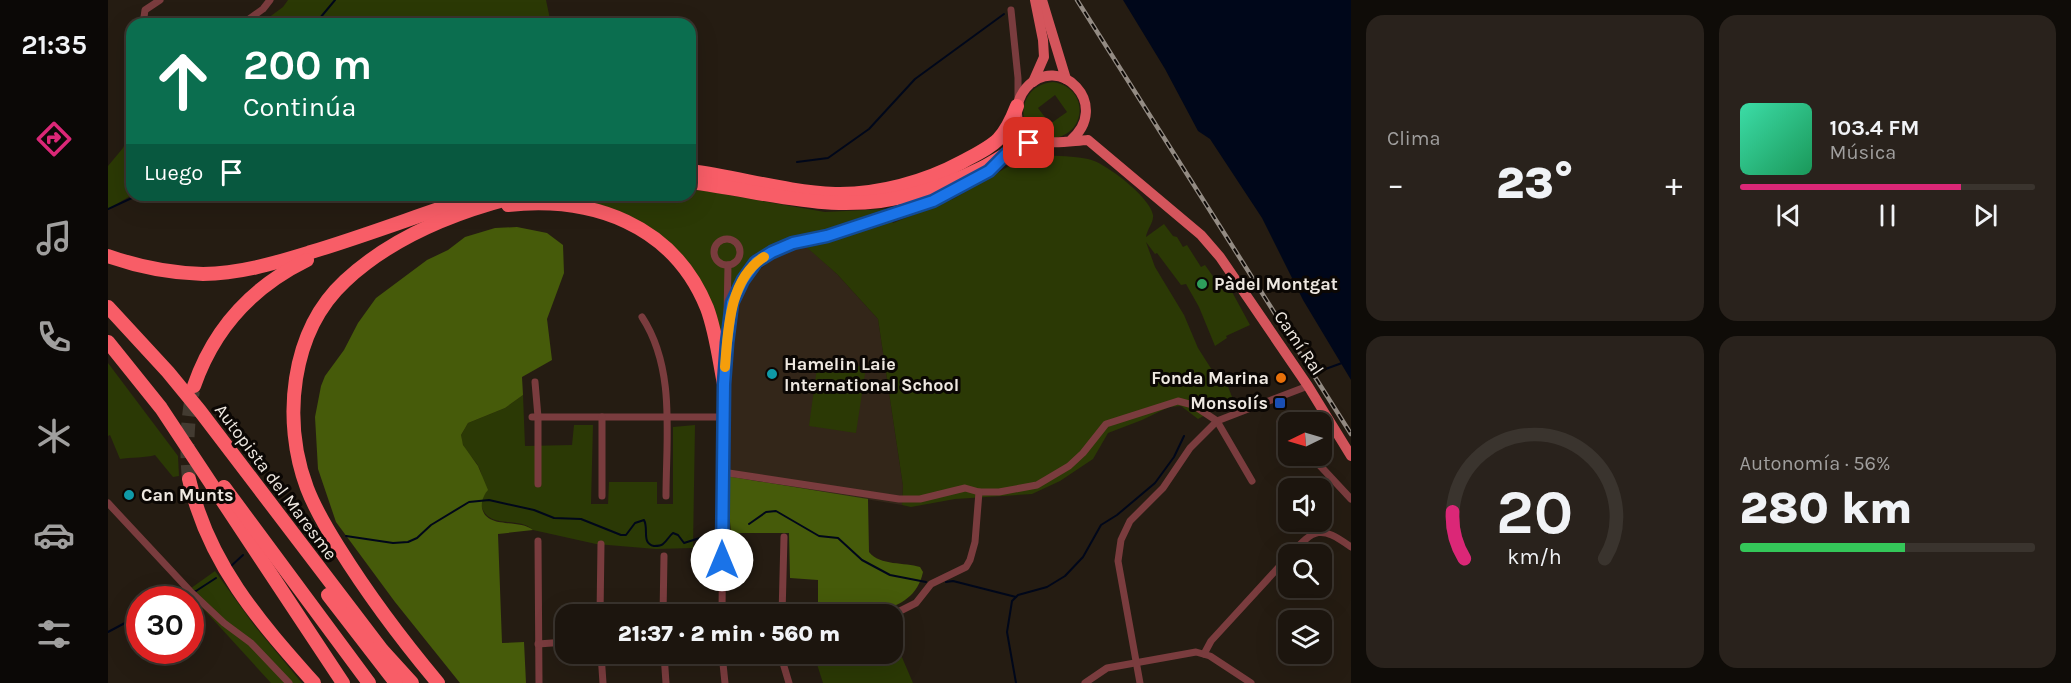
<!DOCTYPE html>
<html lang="es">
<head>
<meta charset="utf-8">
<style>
  :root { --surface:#1c150e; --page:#29221c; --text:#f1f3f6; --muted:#a09f9e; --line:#3a342e; --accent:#db2777 }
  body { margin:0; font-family:Karla,sans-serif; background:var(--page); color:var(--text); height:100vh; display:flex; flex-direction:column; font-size:22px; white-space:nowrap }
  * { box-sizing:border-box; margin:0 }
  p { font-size:20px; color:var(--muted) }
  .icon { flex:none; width:33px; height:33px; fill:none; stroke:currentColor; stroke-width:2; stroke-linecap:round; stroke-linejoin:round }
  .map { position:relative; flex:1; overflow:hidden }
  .panel { display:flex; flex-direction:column; gap:15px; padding:15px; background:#0f0c08; width:720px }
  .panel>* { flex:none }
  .hud { position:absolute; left:18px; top:18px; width:570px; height:183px; border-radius:18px; box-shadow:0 6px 24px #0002,0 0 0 2px var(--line); background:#0b6e4f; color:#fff; overflow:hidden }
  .needle { width:39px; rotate:265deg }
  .controls { position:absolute; left:1170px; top:412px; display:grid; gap:12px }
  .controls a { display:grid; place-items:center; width:54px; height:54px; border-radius:12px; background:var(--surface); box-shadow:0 6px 24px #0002,0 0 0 2px var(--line); font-size:30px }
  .speed { position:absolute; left:18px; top:586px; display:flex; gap:12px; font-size:30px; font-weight:700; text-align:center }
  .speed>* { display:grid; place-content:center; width:78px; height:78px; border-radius:50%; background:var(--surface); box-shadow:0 6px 24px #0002,0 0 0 2px var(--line); line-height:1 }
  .speed .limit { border:9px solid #d22; background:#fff; color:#111 }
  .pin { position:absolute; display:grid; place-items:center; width:51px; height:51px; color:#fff; margin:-26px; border-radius:12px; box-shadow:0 3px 9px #0006 }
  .me { position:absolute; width:66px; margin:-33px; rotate:0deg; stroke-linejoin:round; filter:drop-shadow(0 0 4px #0008) }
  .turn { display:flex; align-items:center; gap:21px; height:126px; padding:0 18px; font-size:27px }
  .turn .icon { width:78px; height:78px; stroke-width:2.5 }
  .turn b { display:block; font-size:42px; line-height:51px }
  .then { display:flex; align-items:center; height:57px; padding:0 18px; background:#0003; gap:12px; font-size:22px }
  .big { font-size:45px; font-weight:800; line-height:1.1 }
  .panel .tile { flex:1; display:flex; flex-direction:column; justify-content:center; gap:9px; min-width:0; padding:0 21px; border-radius:18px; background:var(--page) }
  .panel .dial { align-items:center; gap:0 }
  .dial svg { height:156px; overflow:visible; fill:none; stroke:var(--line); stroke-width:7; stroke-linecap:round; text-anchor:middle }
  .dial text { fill:var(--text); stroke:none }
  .song { display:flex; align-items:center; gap:18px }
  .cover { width:72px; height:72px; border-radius:9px; background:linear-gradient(135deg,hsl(160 70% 55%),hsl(150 70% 35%)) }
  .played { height:6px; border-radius:3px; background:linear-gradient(90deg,var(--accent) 75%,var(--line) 75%) }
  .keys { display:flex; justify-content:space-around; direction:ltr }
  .heat { display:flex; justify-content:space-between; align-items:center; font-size:33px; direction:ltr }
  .charge { height:9px; border-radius:4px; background:linear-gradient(90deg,#34c759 56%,var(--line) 0) }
  .panel .tiles { flex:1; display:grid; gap:15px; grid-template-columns:repeat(2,1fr) }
  .trip { position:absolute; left:447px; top:604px; width:348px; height:60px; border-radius:18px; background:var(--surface); box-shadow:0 6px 24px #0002,0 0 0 2px var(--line); font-weight:800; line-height:60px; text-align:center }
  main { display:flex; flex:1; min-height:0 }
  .tabs { display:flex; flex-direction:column; width:108px; justify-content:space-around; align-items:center; background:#0b0806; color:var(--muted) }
  .tabs .icon { width:42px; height:42px }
  .tabs .active { color:var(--accent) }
  .tabs b { font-size:27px; color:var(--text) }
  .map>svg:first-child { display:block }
  .education { fill:#332619 }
  .green { fill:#2b3905; fill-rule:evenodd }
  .forest { fill:#465b0a }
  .water { fill:#00071a }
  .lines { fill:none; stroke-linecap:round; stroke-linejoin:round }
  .stream { stroke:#00071a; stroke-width:2 }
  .highway-tunnel { stroke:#433b31; stroke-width:14; stroke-dasharray:14 7; stroke-linecap:butt }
  .street { stroke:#7a3c3e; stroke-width:7 }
  .primary { stroke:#d4555c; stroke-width:10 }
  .highway { stroke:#f85d67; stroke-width:14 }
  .rail-casing { stroke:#938b83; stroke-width:4.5 }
  .rail { stroke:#0b0704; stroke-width:2; stroke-dasharray:7; stroke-linecap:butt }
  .route-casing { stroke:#114b97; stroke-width:15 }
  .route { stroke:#1a73e8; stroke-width:10 }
  .slow { stroke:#f59e0b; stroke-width:10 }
  .leisure-dot { fill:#2e9e5b; stroke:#0b0704; stroke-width:2 }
  .culture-dot { fill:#0f9aa8; stroke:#0b0704; stroke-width:2 }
  .food-dot { fill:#e8710a; stroke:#0b0704; stroke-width:2 }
  .transit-dot { fill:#1a4fb4; stroke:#0b0704; stroke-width:2 }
  .labels { text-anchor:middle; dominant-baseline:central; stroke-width:6; stroke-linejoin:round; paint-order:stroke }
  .poi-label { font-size:18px; font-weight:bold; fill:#eee8e1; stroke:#0b0704; text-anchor:start }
  .street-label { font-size:18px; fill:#eee8e1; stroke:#0b0704 }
</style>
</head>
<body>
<main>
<nav class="tabs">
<b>21:35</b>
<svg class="icon active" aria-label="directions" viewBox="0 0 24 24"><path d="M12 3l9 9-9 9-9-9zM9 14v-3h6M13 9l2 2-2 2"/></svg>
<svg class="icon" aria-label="music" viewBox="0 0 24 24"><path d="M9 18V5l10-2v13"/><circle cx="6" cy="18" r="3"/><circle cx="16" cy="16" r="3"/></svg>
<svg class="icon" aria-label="phone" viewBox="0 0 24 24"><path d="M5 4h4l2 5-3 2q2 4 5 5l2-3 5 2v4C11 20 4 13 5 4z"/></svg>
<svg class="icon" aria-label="climate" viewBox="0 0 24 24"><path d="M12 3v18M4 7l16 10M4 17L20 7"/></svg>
<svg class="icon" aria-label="car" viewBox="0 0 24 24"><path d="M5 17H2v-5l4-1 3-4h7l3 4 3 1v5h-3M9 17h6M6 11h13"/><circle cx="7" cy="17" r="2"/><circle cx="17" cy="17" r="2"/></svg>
<svg class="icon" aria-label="filters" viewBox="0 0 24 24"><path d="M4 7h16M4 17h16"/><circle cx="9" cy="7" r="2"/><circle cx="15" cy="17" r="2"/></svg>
</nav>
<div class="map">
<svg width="1243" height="683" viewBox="0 0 1243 683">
  <rect width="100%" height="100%" fill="#251c12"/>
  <!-- education -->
  <polygon class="education" points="696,244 729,274 770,319 795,486 794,505 618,476 618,408 623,339 630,298 643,277 669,255"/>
  <!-- green -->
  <g class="green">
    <polygon points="180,0 438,0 443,24 152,24 175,7"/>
    <path d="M945,82C985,88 978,142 937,138C907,135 907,85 945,82ZM947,95L959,112L942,124L930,108Z"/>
    <polygon points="24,127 24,195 0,209 0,166 15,148"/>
    <path d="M934,155C950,156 965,156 980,159C997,162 1043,198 1045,215C1046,222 1039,229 1038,237L1056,224L1065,236L1069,237L1075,247L1079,245L1093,267L1097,265L1116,292L1123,290L1142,325L1118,336L1119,338L1107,346L1091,307L1078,284L1073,285L1049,253L1047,254L1038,242L1047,267L1076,315L1090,348L1104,370L1117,379L1126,402L1112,407L1090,419L1073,406L1061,407L1034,420L1000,433L985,459L952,481L924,494L847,499L803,507L794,505L795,486L770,319L729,274L696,245C669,255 643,268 630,297C625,309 625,326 623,339L612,334L590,280L551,234L501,209L452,197L464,195H582V190L598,191L717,212L778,209L785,223L845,199L918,156Z"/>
    <polygon points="710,360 758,367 748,433 701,426"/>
    <path d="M0,363L70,456L71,476L65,477L47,455C39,458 22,457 12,459L2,435L0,436Z"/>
    <path d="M415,395L417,446L464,445L466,425H485L483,504H500L501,482H549V504H565V427L587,425L585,548L548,549L488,544L425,530C409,515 381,531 373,505C377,493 376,475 369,464C362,454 353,448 353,435L360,423L397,408Z"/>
    <polygon points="107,571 146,625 194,683 163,683 79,591"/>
    <polygon points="785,642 793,655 805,683 715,683 708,661 709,654 784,654"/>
  </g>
  <!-- forest -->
  <g class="forest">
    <path d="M409,227L439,233L455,245L456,273L439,319L444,360L414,377L415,395L397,408L360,423L353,435L355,445L370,466L380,490C376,494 373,502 374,508C379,530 411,518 425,530L390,534L394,643L416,642L418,683H352L287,602L228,522L210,469L207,417L213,386L217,376L236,350L250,323L268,298L319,260L340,250L357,237L387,228Z"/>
    <path d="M618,476L760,499L761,552C772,566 797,562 812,567L815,572C805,619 747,612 710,614V580L682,578L681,533H623Z"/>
  </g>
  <!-- water -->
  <polygon class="water" points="1015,0 1243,0 1243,380 1195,300 1154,218 1102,139 1090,131 1057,69"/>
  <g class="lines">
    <!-- stream -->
    <g class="stream">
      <polyline points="207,24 227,0"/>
      <polyline points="689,162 720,158 761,129 807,79 896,14"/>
      <polyline points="0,209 26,197 27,195"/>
      <polyline points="1212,371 1234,363"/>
      <polyline points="641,524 658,512 668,511 711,536 730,538 754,560 782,575 818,582"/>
      <path d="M238,536L285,543L300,542L309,538L323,525L361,502L381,500L426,510L446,518L473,519L513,535H518L527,523L536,520C541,529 533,543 546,546C549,546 553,546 555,544C559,541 561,536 565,533L570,535L576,543L595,537"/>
      <polyline points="203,539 218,537"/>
      <polyline points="122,567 135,555"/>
      <polyline points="838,582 845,581 908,597"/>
      <polyline points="56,600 88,591 108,578"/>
      <polyline points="0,632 32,615"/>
      <polyline points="908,683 899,632 904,601 910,595 939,587 957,576 975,557 993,525 1009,515 1047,483 1066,457 1076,436"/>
    </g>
    <!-- highway-tunnel -->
    <path class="highway-tunnel" d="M81,479C78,449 79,421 85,391"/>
    <!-- street -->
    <g class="street">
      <polyline points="903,10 910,78 910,100"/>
      <polyline points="35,24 37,10 52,0"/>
      <polyline points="134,24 155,9 162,0"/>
      <circle cx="619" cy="252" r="13"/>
      <polyline points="619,316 620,265"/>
      <path d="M534,317C568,369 558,437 558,496"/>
      <path d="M619,343C623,314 626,285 647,263C666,244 696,242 720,236C740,230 761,224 781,217C810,207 837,194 865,179"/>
      <polyline points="617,364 619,339"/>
      <polyline points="427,382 430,417 430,484"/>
      <polyline points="424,417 615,417"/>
      <polyline points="1172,422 1180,432"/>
      <polyline points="1203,456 1243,499"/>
      <polyline points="614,472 791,499 812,499 857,488 871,492 891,492 929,485 961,466 975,453 998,424 1070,401 1085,405 1109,421 1144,481"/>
      <polyline points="494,496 494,417"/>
      <polyline points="0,503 82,591 116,623 143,643 181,683"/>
      <polyline points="430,541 431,683"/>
      <path d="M1182,555C1207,528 1212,525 1243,547"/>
      <polyline points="492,615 493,544"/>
      <polyline points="555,615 556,556"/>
      <polyline points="614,615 616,384"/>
      <polyline points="674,615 676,537"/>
      <polyline points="784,615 808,603 823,584 858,567 862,560 867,542 871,492"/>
      <polyline points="430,644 458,642"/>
      <polyline points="493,654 495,683"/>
      <polyline points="556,654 558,683"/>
      <polyline points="614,654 617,683"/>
      <polyline points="675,654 675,663 681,683"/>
      <polyline points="1096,654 1103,641 1180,557"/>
      <polyline points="977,683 999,668 1088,652 1102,656 1143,683"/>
      <polyline points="1032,683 1010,561 1013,540 1022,521 1055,488 1082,448 1109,421 1200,386"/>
    </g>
    <!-- primary -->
    <g class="primary">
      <polyline points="934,0 958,79"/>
      <polyline points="925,82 936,57 935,40 927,0"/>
      <path d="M962,141C1005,105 951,51 918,88C912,95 909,105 909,114C911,153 956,141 980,140L1093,235L1112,257L1200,386L1243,456"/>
    </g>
    <!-- highway -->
    <g class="highway">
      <path d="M582,171C630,177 678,192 727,194C770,195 817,182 854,162C887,144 895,142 909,106"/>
      <path d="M582,182C663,192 728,217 810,193C832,187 854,178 874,168C894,158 910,143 932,143"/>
      <path d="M400,205C484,196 565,224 599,308C608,332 611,359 616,384"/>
      <path d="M0,256C31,267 62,273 95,274C132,274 167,263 203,252C260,235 316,213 373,195"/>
      <polyline points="0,307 60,372 92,411 274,650 304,683"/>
      <polyline points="0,342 53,408 235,683"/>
      <path d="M86,386C106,328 144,287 199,260"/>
      <path d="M81,479C100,563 150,620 206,683"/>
      <polyline points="116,487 261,683"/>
      <polyline points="220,595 288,683"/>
      <path d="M330,683C294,640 261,596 231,548C219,529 207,509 199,488C174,421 182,332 237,281C285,236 352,210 415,195"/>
    </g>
    <defs>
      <polyline id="rail" points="969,0 1243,434"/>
    </defs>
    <!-- rail casing -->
    <use href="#rail" class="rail-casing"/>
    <!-- rail -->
    <use href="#rail" class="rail"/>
  </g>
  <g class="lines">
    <defs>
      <polyline id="route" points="614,560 616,384 619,343 624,303 635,280 648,262 664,252 685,243 719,236 825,201 881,171 898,154 921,143"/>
    </defs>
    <!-- route casing -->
    <use href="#route" class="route-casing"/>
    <!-- route -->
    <use href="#route" class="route"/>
    <!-- slow -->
    <path class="slow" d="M617,367C620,330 621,279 656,257"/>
  </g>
  <!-- markers -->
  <circle class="leisure-dot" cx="1094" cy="284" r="6"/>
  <g class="culture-dot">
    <circle cx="664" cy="374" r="6"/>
    <circle cx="21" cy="495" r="6"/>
  </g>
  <circle class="food-dot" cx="1173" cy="378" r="6"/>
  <rect class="transit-dot" x="1166" y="397" width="12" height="12" rx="3"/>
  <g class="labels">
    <!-- poi labels -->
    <g class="poi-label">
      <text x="1106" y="284">Pàdel Montgat</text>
      <text x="676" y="364">Hamelin Laie<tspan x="676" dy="21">International School</tspan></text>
      <text x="1161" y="378" text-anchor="end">Fonda Marina</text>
      <text x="1160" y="403" text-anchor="end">Monsolís</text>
      <text x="33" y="495">Can Munts</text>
    </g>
    <!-- street labels -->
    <g class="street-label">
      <text transform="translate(1191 343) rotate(56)">Camí Ral</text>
      <text transform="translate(168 482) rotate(53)">Autopista del Maresme</text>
    </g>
  </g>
</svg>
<div class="controls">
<a><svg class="needle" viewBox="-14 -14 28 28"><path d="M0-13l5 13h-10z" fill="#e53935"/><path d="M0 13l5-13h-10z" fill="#a09f9e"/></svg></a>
<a><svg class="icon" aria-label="sound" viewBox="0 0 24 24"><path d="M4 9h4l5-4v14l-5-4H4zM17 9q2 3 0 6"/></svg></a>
<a><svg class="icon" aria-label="search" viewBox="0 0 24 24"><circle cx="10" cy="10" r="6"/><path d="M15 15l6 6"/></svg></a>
<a><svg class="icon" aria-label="layers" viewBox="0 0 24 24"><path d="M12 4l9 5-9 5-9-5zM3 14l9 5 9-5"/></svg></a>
</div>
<div class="speed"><div class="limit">30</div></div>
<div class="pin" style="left:921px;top:143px;background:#d93025"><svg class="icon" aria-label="arrive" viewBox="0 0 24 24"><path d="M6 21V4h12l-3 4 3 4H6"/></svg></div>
<svg class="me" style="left:614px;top:560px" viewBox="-20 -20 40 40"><circle r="19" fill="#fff"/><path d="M0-13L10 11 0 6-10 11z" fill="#1a73e8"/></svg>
<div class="trip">21:37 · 2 min · 560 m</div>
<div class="hud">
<div class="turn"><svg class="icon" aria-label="ahead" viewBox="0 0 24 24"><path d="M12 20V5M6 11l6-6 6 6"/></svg><div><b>200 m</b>Continúa</div></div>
<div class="then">Luego<svg class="icon" aria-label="arrive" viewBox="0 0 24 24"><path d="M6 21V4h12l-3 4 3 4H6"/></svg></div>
</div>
</div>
<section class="panel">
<div class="tiles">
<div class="tile"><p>Clima</p>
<div class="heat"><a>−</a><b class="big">23°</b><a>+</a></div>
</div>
<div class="tile">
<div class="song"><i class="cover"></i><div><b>103.4 FM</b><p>Música</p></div></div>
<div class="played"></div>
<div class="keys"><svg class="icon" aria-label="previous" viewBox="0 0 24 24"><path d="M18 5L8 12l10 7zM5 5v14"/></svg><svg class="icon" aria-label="pause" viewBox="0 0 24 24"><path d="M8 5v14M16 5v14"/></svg><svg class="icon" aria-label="next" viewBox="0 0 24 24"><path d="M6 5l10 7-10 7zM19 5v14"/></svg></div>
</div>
<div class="tile dial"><svg viewBox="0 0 100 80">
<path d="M14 69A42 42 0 1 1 86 69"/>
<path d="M14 69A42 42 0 0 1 8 45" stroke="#db2777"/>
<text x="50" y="56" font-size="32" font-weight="700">20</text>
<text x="50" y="72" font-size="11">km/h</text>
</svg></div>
<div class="tile"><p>Autonomía · 56%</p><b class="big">280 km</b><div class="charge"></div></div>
</div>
</section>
</main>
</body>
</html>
